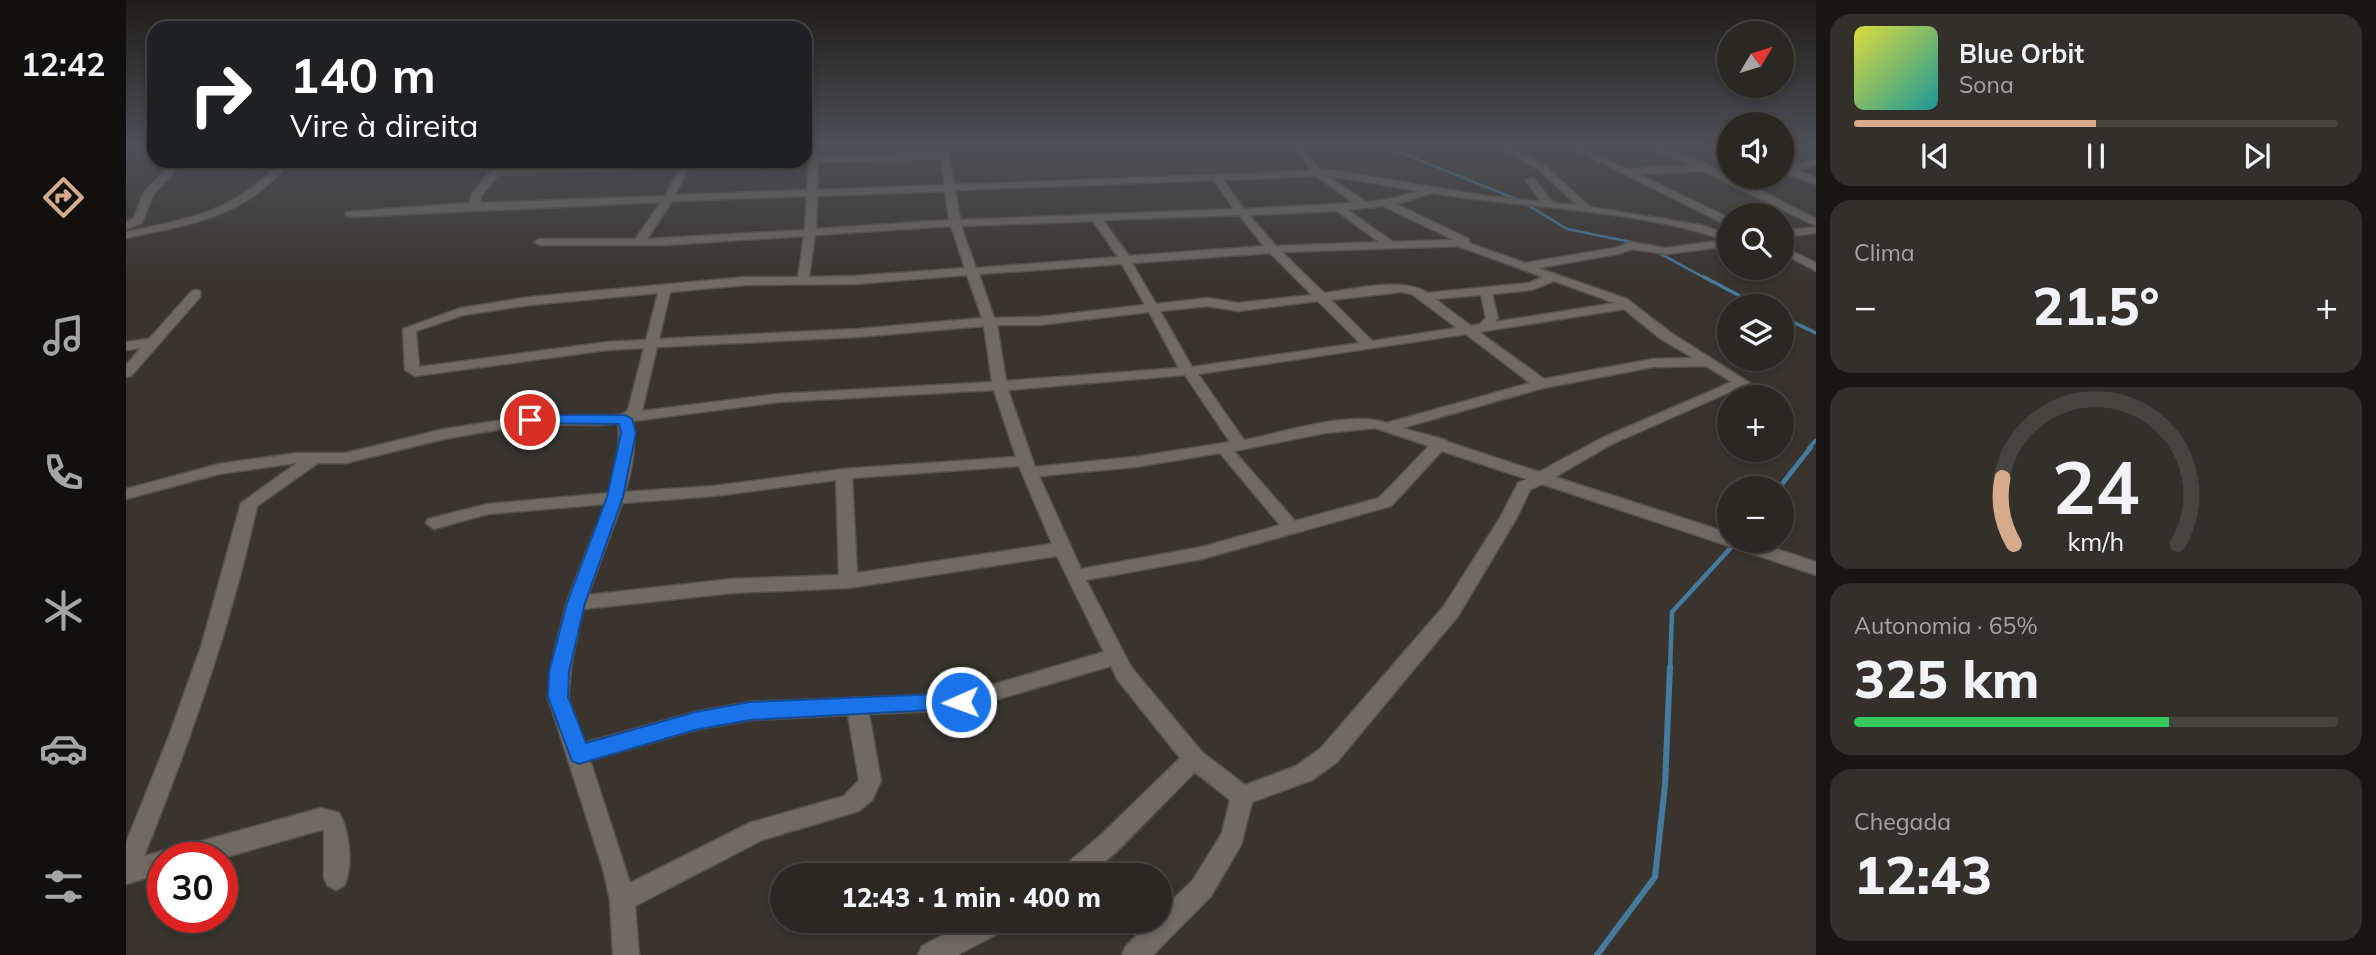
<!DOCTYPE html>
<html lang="pt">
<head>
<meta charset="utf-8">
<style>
  :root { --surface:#2b2722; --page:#332f2a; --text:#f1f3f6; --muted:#a6a5a5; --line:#474440; --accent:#d6ab8b }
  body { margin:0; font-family:Mulish,sans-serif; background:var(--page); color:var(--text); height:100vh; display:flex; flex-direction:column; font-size:26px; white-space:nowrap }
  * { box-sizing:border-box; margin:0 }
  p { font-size:23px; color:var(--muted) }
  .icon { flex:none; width:38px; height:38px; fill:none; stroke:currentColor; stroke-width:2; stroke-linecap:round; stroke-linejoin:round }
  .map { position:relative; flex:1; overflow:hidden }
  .drawer { display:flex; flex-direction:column; gap:14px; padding:14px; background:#181513; width:560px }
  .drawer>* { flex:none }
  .guide { position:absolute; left:21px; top:21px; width:665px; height:147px; border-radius:21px; box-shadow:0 4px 10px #0003,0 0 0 2px var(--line); background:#202124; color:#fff; overflow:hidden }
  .needle { width:46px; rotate:52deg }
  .tools { position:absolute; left:1591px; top:21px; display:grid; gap:14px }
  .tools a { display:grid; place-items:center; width:77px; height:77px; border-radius:50%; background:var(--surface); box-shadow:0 4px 10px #0003,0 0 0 2px var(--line); font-size:35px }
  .speed { position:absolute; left:21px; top:842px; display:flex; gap:14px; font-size:35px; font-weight:700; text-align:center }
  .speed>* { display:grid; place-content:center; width:91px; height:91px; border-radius:50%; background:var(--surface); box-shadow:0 4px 10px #0003,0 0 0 2px var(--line); line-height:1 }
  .speed .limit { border:10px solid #d22; background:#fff; color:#111 }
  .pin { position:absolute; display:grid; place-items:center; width:60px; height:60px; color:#fff; margin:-30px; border:4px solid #fff; border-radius:50%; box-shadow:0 2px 7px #0007 }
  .me { position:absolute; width:77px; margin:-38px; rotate:268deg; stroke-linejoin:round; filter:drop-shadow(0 0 5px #0008) }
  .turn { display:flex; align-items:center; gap:24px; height:147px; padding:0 28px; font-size:32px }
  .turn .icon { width:91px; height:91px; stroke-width:2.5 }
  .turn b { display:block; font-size:49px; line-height:60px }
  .big { font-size:52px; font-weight:800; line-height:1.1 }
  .drawer .widget { flex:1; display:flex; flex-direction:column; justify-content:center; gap:10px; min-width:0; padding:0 24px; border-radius:21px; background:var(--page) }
  .drawer .dial { align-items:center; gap:0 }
  .dial svg { height:182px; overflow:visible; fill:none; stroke:var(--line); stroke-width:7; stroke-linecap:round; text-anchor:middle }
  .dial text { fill:var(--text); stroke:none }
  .song { display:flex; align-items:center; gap:21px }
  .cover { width:84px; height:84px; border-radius:10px; background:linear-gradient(135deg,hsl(60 70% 55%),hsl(180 70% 35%)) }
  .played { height:7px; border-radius:4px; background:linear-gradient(90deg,var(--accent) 50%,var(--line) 50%) }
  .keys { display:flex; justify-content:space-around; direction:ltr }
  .heat { display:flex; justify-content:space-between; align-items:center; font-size:38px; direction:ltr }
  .charge { height:10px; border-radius:5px; background:linear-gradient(90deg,#34c759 65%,var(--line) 0) }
  .trip { position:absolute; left:644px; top:863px; width:402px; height:70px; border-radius:35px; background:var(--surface); box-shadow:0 4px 10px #0003,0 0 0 2px var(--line); font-weight:800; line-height:70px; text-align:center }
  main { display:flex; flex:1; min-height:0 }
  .tab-bar { display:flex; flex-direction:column; width:126px; justify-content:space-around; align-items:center; background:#11100e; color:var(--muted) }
  .tab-bar .icon { width:49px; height:49px }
  .tab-bar .active { color:var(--accent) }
  .tab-bar b { font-size:32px; color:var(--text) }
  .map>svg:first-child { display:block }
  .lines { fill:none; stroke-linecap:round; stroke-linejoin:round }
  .stream-far3 { stroke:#457b9f; stroke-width:2.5 }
  .stream-far2 { stroke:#457b9f; stroke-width:3.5 }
  .stream-far1 { stroke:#457b9f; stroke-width:4.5 }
  .stream { stroke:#457b9f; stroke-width:6 }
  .minor-casing { stroke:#56524c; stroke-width:3 }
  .minor { fill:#706a63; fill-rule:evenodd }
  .route { fill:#1a73e8; stroke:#114b97; stroke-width:2 }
</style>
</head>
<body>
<main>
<nav class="tab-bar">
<b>12:42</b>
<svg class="icon active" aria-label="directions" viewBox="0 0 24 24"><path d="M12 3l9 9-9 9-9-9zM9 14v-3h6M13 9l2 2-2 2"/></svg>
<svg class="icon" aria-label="music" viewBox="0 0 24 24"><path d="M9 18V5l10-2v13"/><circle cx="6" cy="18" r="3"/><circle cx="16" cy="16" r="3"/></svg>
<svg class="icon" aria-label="phone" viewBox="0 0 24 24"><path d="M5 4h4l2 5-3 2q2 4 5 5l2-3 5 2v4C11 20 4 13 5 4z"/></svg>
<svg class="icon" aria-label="climate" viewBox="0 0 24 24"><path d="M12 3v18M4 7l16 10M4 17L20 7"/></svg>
<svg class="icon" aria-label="car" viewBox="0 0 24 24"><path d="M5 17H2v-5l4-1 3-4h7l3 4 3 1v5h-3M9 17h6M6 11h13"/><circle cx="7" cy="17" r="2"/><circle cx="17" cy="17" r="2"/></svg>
<svg class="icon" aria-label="filters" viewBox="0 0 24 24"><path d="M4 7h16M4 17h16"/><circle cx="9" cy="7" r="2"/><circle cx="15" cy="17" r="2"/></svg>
</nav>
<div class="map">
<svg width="1690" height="955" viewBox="0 0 1690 955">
  <rect width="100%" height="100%" fill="#39342e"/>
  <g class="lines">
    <!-- stream-far3 -->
    <g class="stream-far3">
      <polyline points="1261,147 1395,201 1441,229 1510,243"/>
      <polyline points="1531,252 1581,279"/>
    </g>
    <!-- stream-far2 -->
    <g class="stream-far2">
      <polyline points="1578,277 1633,306"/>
      <polyline points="1656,317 1690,333"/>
      <polyline points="1683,448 1690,440"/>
    </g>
    <!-- stream-far1 -->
    <g class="stream-far1">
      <polyline points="1653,488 1685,447"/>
      <polyline points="1544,669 1546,612 1611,541"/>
    </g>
    <!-- stream -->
    <polyline class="stream" points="1471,955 1529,877 1539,785 1544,667"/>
    <defs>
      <g id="minor">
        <path d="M684,147H692V157L814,152V147H822L828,185L1185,171L1169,147H1178L1194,171L1205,170L1360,196L1416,202L1400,181L1405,178L1408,179L1427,203L1451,205L1413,170L1373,147H1384L1419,166L1464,207L1574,225L1603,234V246L1540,254L1506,249L1492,254L1412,268L1501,299L1545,333L1624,383L1486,444L1429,477L1603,533V541H1627L1690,562V575L1416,484L1404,490L1390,519L1332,616L1211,762L1186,780L1126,802L1115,845L1085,896L1027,955H996L1000,946L1026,920H1034V912L1067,880L1096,833L1104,800L1069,772L991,851L963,875H933L937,867L975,835L1054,758L991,679L985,666L835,710L743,714L755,781L746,800L733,811L636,840L509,906L513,955H487L484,900L477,869L422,697L429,649L441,602L479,504L362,514L308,529L300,523L302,519L362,504L483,493C491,470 495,447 492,423L474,425L403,424L318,439L220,463H192L131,506C105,626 64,741 18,856L37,851L44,853L46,850L54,847L195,808L213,813C224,831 227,867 218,886L210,890L202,886L198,878V830H195L96,858H37V873L0,884V843L43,736L76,644L115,503L171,463L93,474L0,499V489L93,464L172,453H220L318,429L403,416L474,417L497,414L502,410L518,348L481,350L289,376L279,370L277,329L335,308L404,297L620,277H672L678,236L539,245H413L408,242L413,239H509L535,202L224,217L220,216V212L343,203L346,194L373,161L382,162L376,169L557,161H659L654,164L563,167L549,195L681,190L683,163L675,161L683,157ZM815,158L819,185L691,190L692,162ZM554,168L539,196L354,203L355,196L372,175ZM1190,176L1228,203L1118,209L1097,180ZM1202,176H1205L1293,191L1269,198L1240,202ZM1088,180L1108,209L834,220L829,190ZM819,191L823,220L690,229L691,196ZM1306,193C1403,209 1505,208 1599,240L1540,248L1505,242L1489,248L1399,263L1343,243V239L1270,204ZM681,196L679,230L521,239L546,201ZM1257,206L1328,240L1267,242L1222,210ZM1211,211L1253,242L1150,246L1123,215ZM1113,215L1138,246L1003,256L977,220ZM967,221L992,257L850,268L835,226ZM825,226L839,268L728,276L683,277L689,235ZM1332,246L1417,277L1403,283L1301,293C1278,276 1225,290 1198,293L1156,252ZM1144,253L1186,295L1112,303L1082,298L1030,304L1006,263ZM996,264L1019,305L913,317L868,318L853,274ZM841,275L856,318L732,329L533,339L544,292L620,285L728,284ZM1428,281L1489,303L1369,322L1372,318L1366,294L1405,290ZM1275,292L1286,294L1331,328L1246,341L1205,300ZM532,293L520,340L481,342L293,367L290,331L337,315L404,305ZM1355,295L1360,318L1354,324L1345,326L1309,299ZM1192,301L1234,343L1066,367L1034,311L1082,306L1112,311ZM1498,309L1535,339L1567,358L1527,359L1418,379L1353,332ZM1023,312L1053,368L880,381L871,325H913ZM858,326L866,382L653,394L516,411L531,347L732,337ZM1340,334L1404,383L1261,423C1222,410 1158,433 1118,440L1072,374ZM1580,366L1606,382L1476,438L1413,472L1322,442L1320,440L1276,428L1417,388L1527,367ZM1059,375L1104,442L1009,457L909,467L882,390ZM868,390L890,457L718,469L588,486L499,492C507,468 510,446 507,421L653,402ZM1249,428L1303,446L1253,498L1169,521L1108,451L1199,433ZM1316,451L1401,479L1392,483L1374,518L1318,606L1195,748L1170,766L1119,785L1076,752L1005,667L960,580L1076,559L1265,506ZM1094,453L1154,525L1076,547L955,569L913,476L1009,467ZM893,466L926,544L731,573L726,478ZM710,480L713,575L606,579L462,595L496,503L588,496ZM931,556L978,652L835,694L624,702L569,712L458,743L442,697L446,661L457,609L606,593L722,588ZM722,715L733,780L718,796L623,823L504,883L464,760L569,730L624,720Z"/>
        <path d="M1444,147H1455L1501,169L1566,166L1523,147C1560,147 1652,200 1690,219V226L1577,171L1512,174L1603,218V225L1599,224Z"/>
        <polygon points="1677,147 1690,147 1690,153"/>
        <polygon points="1690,159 1690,165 1671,170 1690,178 1690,184 1656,173 1656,165 1662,167"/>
        <polygon points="48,161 58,161 27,195 16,223 0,229 0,222 7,219 18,192"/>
        <path d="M154,161H164C121,217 65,224 0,238V232C62,219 111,212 154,161Z"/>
        <polygon points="1690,227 1690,233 1656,237 1656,231"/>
        <polygon points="1656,246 1690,263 1690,271 1656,253"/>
        <polygon points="70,290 74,291 74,297 5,376 0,377 0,365 15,348 0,350 0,342 23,339 66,291"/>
        <polygon points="845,920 884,920 881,929 831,955 792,955 796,946"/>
      </g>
    </defs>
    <!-- minor casing -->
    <use href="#minor" class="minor-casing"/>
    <!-- minor -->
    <use href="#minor" class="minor"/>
  </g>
  <!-- sky -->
  <linearGradient id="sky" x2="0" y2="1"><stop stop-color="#1f1d19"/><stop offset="0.52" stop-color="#4e5057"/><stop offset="1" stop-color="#4e5057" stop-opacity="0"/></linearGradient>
  <rect width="1690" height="281" fill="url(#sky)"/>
  <!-- route -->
  <polygon class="route" points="404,415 499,415 506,419 510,433 497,497 459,603 443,672 442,697 460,743 569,712 624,702 835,693 843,696 846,702 843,708 624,720 569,730 453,764 446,761 422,697 423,672 441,603 481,497 495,433 493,424 398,423 396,420"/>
</svg>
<div class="tools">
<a><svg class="needle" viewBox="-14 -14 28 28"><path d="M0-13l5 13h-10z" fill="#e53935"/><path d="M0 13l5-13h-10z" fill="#a6a5a5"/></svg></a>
<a><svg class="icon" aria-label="sound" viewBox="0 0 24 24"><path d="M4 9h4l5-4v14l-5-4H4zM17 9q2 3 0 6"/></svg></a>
<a><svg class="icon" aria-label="search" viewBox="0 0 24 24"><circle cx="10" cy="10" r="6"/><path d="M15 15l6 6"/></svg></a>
<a><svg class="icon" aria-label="layers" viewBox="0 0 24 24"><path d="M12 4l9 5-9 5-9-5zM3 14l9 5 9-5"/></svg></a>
<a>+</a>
<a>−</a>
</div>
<div class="speed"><div class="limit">30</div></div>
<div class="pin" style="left:404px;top:420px;background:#d93025"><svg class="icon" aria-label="arrive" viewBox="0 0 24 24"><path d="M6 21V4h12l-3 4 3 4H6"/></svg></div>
<svg class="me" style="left:835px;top:702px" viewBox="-20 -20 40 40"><circle r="17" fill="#1a73e8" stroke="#fff" stroke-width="3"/><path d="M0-11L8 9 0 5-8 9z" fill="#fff"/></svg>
<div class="trip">12:43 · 1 min · 400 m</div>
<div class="guide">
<div class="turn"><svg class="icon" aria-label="right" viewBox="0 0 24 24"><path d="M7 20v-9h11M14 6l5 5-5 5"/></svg><div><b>140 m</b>Vire à direita</div></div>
</div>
</div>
<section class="drawer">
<div class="widget">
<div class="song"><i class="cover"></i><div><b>Blue Orbit</b><p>Sona</p></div></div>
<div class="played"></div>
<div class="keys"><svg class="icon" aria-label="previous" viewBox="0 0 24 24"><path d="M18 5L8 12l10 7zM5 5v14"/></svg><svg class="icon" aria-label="pause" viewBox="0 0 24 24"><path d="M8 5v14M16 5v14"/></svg><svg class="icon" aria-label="next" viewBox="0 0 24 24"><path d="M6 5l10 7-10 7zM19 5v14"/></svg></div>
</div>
<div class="widget"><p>Clima</p>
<div class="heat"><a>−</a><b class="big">21.5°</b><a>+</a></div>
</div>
<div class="widget dial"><svg viewBox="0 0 100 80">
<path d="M14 69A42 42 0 1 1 86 69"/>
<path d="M14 69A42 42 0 0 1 9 40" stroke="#d6ab8b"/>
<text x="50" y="56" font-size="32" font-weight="700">24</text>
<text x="50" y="72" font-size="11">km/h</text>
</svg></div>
<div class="widget"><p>Autonomia · 65%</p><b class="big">325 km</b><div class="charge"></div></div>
<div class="widget"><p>Chegada</p><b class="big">12:43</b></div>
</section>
</main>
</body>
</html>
